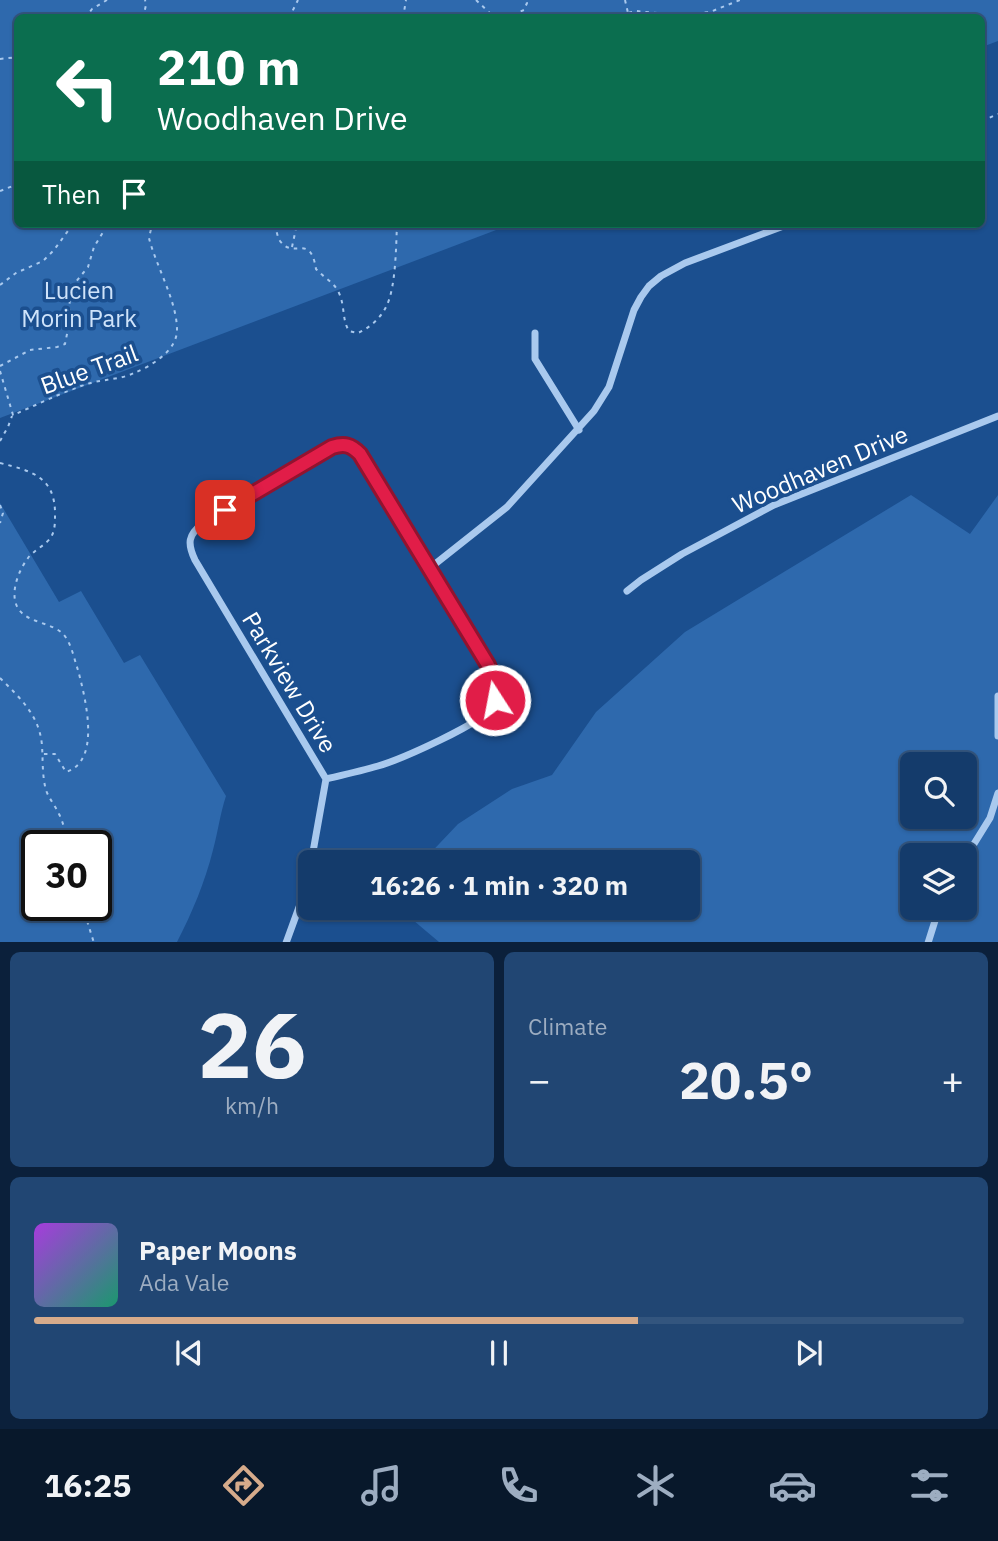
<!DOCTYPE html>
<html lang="en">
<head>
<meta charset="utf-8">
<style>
  :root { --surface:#143b6b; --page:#214673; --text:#f1f3f6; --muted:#9dadc1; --line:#33557e; --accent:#d6ab8b }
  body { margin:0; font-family:"IBM Plex Sans",sans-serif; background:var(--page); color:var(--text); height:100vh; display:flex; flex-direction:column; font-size:26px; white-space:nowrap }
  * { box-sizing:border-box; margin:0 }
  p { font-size:23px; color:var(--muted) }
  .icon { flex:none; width:38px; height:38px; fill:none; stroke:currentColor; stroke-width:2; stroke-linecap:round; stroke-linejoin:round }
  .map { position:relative; height:942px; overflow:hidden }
  .side { display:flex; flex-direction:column; gap:10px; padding:10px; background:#0b203b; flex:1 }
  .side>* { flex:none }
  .top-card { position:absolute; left:14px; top:14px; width:971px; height:214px; border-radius:10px; box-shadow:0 2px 5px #0004,0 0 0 2px var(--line); background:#0b6e4f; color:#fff; overflow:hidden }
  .controls { position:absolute; left:900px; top:752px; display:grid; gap:14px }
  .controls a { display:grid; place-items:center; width:77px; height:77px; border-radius:10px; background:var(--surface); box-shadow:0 2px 5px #0004,0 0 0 2px var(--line); font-size:35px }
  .speed { position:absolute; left:21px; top:830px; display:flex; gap:14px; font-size:35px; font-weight:700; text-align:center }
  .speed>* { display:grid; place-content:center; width:91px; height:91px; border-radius:50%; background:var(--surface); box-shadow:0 2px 5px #0004,0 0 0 2px var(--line); line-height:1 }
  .speed .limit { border:4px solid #111; border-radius:10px; background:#fff; color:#111 }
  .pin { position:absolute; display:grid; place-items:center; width:60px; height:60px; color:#fff; margin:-30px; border-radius:14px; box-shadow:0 4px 10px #0006 }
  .me { position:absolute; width:77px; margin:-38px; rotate:349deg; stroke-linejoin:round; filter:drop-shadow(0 0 5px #0008) }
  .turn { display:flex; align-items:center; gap:24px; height:147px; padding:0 28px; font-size:32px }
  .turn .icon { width:91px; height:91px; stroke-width:2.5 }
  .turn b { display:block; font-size:49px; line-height:60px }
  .then { display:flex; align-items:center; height:66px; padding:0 28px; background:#0003; gap:14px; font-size:26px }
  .big { font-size:52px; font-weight:700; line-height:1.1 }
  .side .tile { flex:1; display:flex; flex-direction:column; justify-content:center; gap:10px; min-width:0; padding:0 24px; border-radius:10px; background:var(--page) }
  .side .dial { align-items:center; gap:0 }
  .dial b { font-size:91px; line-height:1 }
  .song { display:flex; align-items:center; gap:21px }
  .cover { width:84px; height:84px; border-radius:10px; background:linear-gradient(135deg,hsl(280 70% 55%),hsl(160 70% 35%)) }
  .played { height:7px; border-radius:4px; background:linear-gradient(90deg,var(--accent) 65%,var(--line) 65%) }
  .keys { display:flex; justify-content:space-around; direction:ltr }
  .heat { display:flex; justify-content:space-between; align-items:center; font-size:38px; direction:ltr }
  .side .tiles { flex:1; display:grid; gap:10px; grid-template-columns:1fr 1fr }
  .tile:last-child { grid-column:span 2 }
  .trip { position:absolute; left:298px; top:850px; width:402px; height:70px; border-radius:10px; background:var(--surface); box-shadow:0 2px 5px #0004,0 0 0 2px var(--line); font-weight:700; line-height:70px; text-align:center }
  .tab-bar { display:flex; height:112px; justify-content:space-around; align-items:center; background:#08182b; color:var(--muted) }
  .tab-bar .icon { width:49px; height:49px }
  .tab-bar .on { color:var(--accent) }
  .tab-bar b { font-size:32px; color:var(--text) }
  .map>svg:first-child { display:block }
  .green { fill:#2e69ad; fill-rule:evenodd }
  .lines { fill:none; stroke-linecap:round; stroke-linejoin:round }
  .path { stroke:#a9c9ee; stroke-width:2; stroke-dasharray:3.5 5; stroke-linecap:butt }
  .street { stroke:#a9c9ee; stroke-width:7 }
  .route-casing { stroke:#92132f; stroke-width:18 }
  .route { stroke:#e11d48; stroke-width:12 }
  .labels { text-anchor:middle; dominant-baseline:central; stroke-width:7; stroke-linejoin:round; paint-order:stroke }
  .park-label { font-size:24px; fill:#cfe3fa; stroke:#1b4f8f }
  .street-label { font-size:24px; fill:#fff; stroke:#1b4f8f }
</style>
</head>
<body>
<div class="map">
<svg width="998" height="943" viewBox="0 0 998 943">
  <rect width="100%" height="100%" fill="#1b4f8f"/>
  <!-- green -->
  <g class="green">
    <polygon points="0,0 998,0 998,41 982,47 982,18 18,18 18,224 512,224 0,418"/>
    <path d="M911,495L970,534L998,495V942H439L407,915L403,908H688V863H421L458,824L512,789L552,775L596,712L685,632ZM912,765H964V817H912ZM912,856H964V908H912Z"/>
    <path d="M0,503L59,602L81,591L124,663L140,655L226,796C220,814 218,832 213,850C205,882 192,913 177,942H0ZM96,845V905H37V845Z"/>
  </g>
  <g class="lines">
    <!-- path -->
    <g class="path">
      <polyline points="476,0 493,16 499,18"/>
      <polyline points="625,0 628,13"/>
      <polyline points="85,18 92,9 107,0"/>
      <polyline points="143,18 146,5 145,0"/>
      <polyline points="289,18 298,0"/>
      <polyline points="403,18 406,0"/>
      <polyline points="505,18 524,10 527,3 526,0"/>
      <polyline points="622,18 628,13 636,11 678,15 710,12 740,0"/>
      <polyline points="0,59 18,57"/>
      <polyline points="982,121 998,114"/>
      <polyline points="0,191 18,184"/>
      <path d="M275,224C276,229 277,236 280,241C294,260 310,232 316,269C324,278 334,282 339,293C345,306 342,320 349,331L358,333C369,328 380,319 386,307C396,288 396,246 397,224"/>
      <polyline points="292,247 297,224"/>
      <polyline points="0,285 16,273 43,261 54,250 73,224"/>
      <polyline points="0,366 30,350 57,347 65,344 69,324 70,289 88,267 94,247 108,224"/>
      <path d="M0,371L13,415C37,405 62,392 87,384C102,379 120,380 134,373C151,366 177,351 177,330C177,301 156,266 149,238L151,229L155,224"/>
      <polyline points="0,441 8,427 12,416"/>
      <path d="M0,463C32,471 56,477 55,516C55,522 55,531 51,537C46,545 34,550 28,558C19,570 11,590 16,604C23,624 52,621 64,635C72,645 74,659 78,670C85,697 102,761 66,772L55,754H43"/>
      <polyline points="0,505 3,513 0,523"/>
      <path d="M0,678C20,698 40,716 42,746C43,760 42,776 46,790C49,799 55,805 59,814C64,824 66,835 68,845"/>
      <polyline points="84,905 83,908 94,943"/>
    </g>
    <!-- street -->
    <g class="street">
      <polyline points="535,333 535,359 579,430"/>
      <polyline points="430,568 507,507 594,411 609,387 634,310 641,297 649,286 661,276 685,263 789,224"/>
      <polyline points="627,591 641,580 682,554 774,505 998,416"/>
      <polyline points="998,696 998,736"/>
      <polyline points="964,860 990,818 998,793"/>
      <path d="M311,863L326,779L195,560C187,543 188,535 203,523L332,447C345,443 351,445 360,454L488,665C494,678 500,692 493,706C484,723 399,760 378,766C361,771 343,775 326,779"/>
      <polyline points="286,943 302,899 310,869"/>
      <polyline points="928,943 939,908"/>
    </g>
  </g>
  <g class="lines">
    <defs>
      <path id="route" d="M225,510L332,447C345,443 351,445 360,454L488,665L497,689L495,700"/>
    </defs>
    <!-- route casing -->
    <use href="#route" class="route-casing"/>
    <!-- route -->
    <use href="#route" class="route"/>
  </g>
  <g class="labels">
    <!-- park labels -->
    <g class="park-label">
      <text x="79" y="290">Lucien<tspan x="79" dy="28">Morin Park</tspan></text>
    </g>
    <!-- street labels -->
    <g class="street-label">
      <text transform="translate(89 369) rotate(-20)">Blue Trail</text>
      <text transform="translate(820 469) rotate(-23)">Woodhaven Drive</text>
      <text transform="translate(290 682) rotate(59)">Parkview Drive</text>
    </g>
  </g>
</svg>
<div class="controls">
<a><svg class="icon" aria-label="search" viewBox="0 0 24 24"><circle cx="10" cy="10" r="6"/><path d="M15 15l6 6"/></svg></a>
<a><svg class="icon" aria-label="layers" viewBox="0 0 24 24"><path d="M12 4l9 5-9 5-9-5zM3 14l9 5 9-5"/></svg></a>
</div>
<div class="speed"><div class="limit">30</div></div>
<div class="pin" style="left:225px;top:510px;background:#d93025"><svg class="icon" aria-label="arrive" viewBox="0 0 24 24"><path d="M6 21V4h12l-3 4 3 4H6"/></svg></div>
<svg class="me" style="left:495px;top:700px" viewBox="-20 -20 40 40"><circle r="17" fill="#e11d48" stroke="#fff" stroke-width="3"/><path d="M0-11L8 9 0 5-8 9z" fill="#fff"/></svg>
<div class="trip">16:26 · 1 min · 320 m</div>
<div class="top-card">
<div class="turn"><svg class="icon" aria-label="left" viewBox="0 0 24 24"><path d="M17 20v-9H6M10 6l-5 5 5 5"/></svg><div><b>210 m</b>Woodhaven Drive</div></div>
<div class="then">Then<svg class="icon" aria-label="arrive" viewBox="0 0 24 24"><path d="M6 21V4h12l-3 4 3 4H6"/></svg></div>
</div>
</div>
<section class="side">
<div class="tiles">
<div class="tile dial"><b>26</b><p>km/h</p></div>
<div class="tile"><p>Climate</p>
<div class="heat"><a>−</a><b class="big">20.5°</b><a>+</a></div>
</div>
<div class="tile">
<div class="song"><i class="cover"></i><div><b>Paper Moons</b><p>Ada Vale</p></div></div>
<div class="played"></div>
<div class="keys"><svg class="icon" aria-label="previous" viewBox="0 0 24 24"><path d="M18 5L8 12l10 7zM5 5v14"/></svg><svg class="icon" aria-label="pause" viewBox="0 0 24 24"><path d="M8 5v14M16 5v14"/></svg><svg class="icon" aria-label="next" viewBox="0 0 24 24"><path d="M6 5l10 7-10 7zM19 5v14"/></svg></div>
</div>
</div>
</section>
<nav class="tab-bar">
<b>16:25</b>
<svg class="icon on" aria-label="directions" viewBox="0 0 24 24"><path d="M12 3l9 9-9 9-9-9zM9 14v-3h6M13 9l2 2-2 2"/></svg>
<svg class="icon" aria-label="music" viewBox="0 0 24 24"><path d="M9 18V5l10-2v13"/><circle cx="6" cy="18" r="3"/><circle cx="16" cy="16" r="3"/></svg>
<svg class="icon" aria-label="phone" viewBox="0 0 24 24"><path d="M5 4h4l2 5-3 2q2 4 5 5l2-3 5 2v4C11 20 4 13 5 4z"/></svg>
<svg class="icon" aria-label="climate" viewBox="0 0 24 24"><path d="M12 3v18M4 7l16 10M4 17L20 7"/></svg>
<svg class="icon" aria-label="car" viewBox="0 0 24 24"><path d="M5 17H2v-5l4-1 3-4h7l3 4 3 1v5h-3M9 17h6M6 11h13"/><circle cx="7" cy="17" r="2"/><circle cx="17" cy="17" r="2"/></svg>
<svg class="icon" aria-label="filters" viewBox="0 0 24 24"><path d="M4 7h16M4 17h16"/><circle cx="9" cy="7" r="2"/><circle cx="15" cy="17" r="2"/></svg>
</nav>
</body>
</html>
